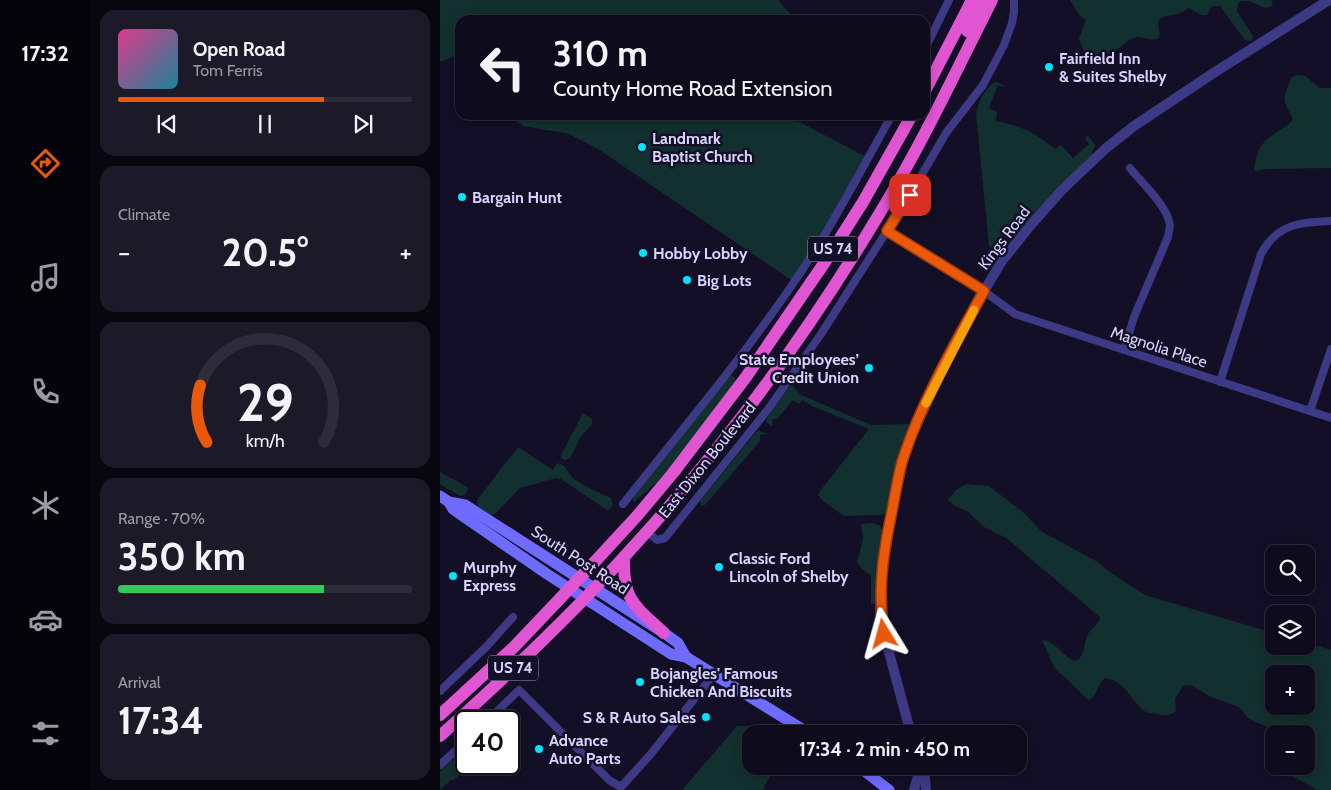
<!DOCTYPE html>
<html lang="en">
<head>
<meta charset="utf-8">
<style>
  :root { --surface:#0e0b1c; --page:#1c1929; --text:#f1f3f6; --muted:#9b9ba3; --line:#2e2b3b; --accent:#ea580c }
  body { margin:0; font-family:Cabin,sans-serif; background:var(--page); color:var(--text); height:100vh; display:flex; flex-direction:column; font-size:19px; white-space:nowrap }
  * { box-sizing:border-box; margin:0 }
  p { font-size:16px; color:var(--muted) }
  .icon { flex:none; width:28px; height:28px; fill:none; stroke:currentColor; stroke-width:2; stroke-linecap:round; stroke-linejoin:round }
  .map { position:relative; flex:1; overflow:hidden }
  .details { display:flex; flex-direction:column; gap:10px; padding:10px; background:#08060f; width:350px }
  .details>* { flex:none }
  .banner { position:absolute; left:15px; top:15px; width:475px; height:105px; border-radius:15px; box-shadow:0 2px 12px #0003,0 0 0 1px var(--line); background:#0e0b1c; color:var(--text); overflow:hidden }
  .buttons { position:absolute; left:825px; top:545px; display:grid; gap:10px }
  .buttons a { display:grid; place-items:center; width:50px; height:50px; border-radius:10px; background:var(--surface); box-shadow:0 2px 12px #0003,0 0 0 1px var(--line); font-size:25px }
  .speed { position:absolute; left:15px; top:710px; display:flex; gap:10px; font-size:25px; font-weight:700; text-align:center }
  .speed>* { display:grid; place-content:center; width:65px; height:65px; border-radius:50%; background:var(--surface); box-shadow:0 2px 12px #0003,0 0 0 1px var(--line); line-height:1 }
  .speed .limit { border:2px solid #111; border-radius:8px; background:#fff; color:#111 }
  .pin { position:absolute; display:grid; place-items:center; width:42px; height:42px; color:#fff; margin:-21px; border-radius:10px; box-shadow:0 2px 8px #0006 }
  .me { position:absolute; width:55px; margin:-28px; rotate:352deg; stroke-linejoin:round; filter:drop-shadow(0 0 4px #0008) }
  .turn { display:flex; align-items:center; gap:18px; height:105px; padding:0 15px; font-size:22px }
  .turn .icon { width:65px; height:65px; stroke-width:2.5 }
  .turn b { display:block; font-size:35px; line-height:42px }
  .big { font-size:38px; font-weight:800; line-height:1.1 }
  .details .widget { flex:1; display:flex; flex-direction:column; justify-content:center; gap:8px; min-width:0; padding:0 18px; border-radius:15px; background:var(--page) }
  .details .dial { align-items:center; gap:0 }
  .dial svg { height:130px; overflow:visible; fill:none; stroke:var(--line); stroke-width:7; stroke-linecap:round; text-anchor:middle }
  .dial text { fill:var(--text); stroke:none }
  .song { display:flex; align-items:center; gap:15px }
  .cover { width:60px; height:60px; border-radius:8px; background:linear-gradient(135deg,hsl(330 70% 55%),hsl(190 70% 35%)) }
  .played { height:5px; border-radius:2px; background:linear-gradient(90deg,var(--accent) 70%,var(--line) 70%) }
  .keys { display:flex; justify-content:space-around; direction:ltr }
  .heat { display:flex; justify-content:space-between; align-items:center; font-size:28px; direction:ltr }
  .charge { height:8px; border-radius:4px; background:linear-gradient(90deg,#34c759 70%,var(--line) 0) }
  .trip { position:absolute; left:302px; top:725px; width:285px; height:50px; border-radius:15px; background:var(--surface); box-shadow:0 2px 12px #0003,0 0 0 1px var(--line); font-weight:800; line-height:50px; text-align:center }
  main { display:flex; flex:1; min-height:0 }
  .dock { display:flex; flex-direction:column; width:90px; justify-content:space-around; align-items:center; background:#06040b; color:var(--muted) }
  .dock .icon { width:35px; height:35px }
  .dock .active { color:var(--accent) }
  .dock b { font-size:22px; color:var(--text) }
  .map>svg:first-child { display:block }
  .green { fill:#12302f; fill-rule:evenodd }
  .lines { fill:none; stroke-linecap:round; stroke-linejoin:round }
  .minor { stroke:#3d3a85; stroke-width:8 }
  .tertiary { stroke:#3d3a85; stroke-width:10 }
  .secondary { stroke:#6f6bff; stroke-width:11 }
  .trunk { stroke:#e055d1; stroke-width:12 }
  .route-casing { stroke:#983908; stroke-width:12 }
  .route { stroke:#ea580c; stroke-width:9 }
  .slow { stroke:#f59e0b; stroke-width:9 }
  .poi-dot { fill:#00e5ff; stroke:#130f26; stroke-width:2 }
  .labels { text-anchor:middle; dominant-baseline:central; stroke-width:5; stroke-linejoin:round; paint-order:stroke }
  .shield { fill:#130f26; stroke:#9e99be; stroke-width:1 }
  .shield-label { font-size:15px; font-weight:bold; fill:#d9d4ff }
  .poi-label { font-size:16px; font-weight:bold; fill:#d9d4ff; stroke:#130f26; text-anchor:start }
  .street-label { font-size:16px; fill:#d9d4ff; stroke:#130f26 }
</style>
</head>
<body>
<main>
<nav class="dock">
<b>17:32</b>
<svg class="icon active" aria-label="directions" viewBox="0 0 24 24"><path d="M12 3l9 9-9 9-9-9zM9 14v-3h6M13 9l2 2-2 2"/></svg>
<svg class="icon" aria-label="music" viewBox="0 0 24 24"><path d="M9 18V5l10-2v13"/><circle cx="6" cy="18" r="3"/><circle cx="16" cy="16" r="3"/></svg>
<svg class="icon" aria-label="phone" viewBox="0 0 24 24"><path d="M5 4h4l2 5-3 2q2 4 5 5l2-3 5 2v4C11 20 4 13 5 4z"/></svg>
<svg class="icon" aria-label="climate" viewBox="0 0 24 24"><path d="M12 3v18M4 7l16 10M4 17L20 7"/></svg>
<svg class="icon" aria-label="car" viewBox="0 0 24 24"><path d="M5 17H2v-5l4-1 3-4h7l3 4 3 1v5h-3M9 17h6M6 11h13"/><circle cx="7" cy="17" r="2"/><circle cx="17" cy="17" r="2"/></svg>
<svg class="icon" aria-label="filters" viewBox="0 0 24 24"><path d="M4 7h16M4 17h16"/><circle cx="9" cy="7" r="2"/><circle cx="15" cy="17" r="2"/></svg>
</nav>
<section class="details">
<div class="widget">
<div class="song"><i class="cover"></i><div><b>Open Road</b><p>Tom Ferris</p></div></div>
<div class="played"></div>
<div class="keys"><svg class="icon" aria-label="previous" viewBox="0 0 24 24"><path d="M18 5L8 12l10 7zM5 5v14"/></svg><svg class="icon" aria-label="pause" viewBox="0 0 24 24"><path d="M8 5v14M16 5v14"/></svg><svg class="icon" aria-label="next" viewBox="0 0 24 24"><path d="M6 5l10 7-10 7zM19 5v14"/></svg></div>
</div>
<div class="widget"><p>Climate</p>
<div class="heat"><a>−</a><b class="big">20.5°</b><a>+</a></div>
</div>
<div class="widget dial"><svg viewBox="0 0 100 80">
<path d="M14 69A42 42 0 1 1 86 69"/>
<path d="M14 69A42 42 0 0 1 10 34" stroke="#ea580c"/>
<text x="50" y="56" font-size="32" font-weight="700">29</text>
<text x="50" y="72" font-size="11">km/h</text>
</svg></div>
<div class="widget"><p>Range · 70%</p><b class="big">350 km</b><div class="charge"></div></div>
<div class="widget"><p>Arrival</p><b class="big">17:34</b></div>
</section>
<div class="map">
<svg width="891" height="790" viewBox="0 0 891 790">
  <rect width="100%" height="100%" fill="#130f26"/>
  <!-- green -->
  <g class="green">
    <polygon points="0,0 339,0 340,3 356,20 57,20 57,16 53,20 20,20 20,54 0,62"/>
    <path d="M630,0H831L833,5L831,7L825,8L809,1H801L798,4L797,11L813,36L811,41L805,40L780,6H772L767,15H762L749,8C745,10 741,13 737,14C724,17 714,15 720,34L717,39C710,41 704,37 698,37C687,38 671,56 663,63C646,61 644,53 639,38L646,20L639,15Z"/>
    <path d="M857,75L865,76L880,88H891V168L827,169L814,171C818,140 826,140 850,123L853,119C842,98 842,99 852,77Z"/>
    <path d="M557,82L565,86L564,87L558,85L549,108L557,112L556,121C579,125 598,134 615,149L621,145L633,158L649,144L645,138L648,135L655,145L652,154L564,248C557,251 554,251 549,246L536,114C538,103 546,84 557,82Z"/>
    <polygon points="67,115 351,115 354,119 428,158 354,282 158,149 129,134 83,126"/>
    <polygon points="290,375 295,377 295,384 221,479 194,502 193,499 194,495"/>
    <polygon points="351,384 361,395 431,425 472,424 447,513 442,515 404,516 384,502 378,495 380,491 429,429 372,406 362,400 359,404 353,400 337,419 333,419 332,426 326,422 327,418"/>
    <polygon points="143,413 152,419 152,424 140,438 130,458 125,460 121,458 121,455"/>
    <polygon points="318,430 326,434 320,435 320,441 265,505 260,506 261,500"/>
    <path d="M78,447L113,470L117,463C127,465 127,473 134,479C145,487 158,492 171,498L173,505L168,510L164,508L121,479L116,478L80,488L55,514L50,515L38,507L37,500Z"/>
    <polygon points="0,472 27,487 28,490 24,495 20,496 0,484"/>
    <path d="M526,484L549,486L584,513L601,531L656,561L677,577L705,595L834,633V646H866V642L891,650V790H877L840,769L838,766H866V734H844L809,719L799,707L771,697L751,685L743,686L735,699L736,711C730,716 725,716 718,714C715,714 709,713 706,712C692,703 684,679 665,678C657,684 658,694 650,700L647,699L614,667L602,640C619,642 624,660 637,661C647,651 643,644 648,634C652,627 659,625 660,617L566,538L544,527L527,511L515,506L508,500L516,490ZM834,674H866V706H834Z"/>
    <polygon points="433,523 440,526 443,532 435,604 431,604 431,575 422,569 417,562 423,539 421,524"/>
    <polygon points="297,726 322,726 334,734 311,734 311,766 335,766 323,790 242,790"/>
    <polygon points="12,760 25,770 14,780 11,780 0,790 0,771"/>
  </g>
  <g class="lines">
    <!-- minor -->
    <g class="minor">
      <polyline points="485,49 509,0"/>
      <polyline points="544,291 575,314 891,418"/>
      <path d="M684,350L694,317L728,237C729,231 731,226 729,221C724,203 702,183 690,168"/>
      <path d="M780,382L821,254C837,224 860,222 891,221"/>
      <polyline points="870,411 891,349"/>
      <path d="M183,504C249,420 320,338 377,247C404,204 427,159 452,115"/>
      <polyline points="207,532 217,540 225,538 329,408 381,334 470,195 506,133 543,85 564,45 572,23 574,12 574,0"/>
      <polyline points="0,691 47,646 73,617"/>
      <polyline points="47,721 79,690 169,780 181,787 210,755 274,674"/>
      <polyline points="0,765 26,741"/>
    </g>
    <!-- tertiary -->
    <g class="tertiary">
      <polyline points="447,231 544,291"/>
      <polyline points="471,734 444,634 440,612 442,562 462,464 471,436 508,359 544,291 562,261 590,226 621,191 665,149 694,126 775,72 889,0"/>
      <polyline points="480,766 485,779 486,790"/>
      <polyline points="474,790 478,776 478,766"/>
    </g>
    <!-- secondary -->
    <g class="secondary">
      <polyline points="0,496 9,502 25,505 224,633 238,643 246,657"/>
      <polyline points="9,502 13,509 20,514 107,574 231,654 246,657 370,734"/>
      <polyline points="418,766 449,790"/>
    </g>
    <!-- trunk -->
    <g class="trunk">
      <polyline points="527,31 541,0"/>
      <polyline points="485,91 532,0"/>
      <path d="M184,557C183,601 194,605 224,633"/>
      <polyline points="0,715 74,647 150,567 197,516 233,473 306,377 385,262 423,202 472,115"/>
      <path d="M0,736C67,676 133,614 193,547C288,443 372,327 444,206C484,140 517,69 552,0"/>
    </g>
  </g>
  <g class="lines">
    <defs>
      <path id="route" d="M444,634C438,595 442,560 450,521C454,502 457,481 462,462C480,405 515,343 544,291L447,231L470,195"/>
    </defs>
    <!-- route casing -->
    <use href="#route" class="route-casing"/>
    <!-- route -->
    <use href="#route" class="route"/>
    <!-- slow -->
    <polyline class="slow" points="486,403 534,310"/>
  </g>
  <!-- markers -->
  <g class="poi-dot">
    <circle cx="609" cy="67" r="5"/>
    <circle cx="202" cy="147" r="5"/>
    <circle cx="22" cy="197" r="5"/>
    <circle cx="203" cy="253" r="5"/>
    <circle cx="247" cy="280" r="5"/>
    <circle cx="429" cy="368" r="5"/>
    <circle cx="279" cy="567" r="5"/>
    <circle cx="13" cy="576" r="5"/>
    <circle cx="200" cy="682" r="5"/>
    <circle cx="266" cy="717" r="5"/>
    <circle cx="99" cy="749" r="5"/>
  </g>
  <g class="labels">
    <!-- shield labels -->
    <g class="shield">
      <rect x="368" y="236.5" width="50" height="25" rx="4"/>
      <rect x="48" y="655.5" width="50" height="25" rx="4"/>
    </g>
    <g class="shield-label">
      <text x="393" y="249">US 74</text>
      <text x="73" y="668">US 74</text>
    </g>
    <!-- poi labels -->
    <g class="poi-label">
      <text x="619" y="58">Fairfield Inn<tspan x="619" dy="18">&amp; Suites Shelby</tspan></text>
      <text x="212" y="138">Landmark<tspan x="212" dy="18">Baptist Church</tspan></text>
      <text x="32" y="197">Bargain Hunt</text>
      <text x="213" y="253">Hobby Lobby</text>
      <text x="257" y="280">Big Lots</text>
      <text x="419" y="359" text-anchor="end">State Employees’<tspan x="419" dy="18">Credit Union</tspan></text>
      <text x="289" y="558">Classic Ford<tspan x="289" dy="18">Lincoln of Shelby</tspan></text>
      <text x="23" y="567">Murphy<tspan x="23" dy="18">Express</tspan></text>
      <text x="210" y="673">Bojangles' Famous<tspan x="210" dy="18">Chicken And Biscuits</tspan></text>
      <text x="256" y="717" text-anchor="end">S &amp; R Auto Sales</text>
      <text x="109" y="740">Advance<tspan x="109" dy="18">Auto Parts</tspan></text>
    </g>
    <!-- street labels -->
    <g class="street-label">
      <text transform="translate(564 238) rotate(-53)">Kings Road</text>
      <text transform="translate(719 347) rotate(18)">Magnolia Place</text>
      <text transform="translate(267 460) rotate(-51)">East Dixon Boulevard</text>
      <text transform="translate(140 560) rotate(33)">South Post Road</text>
    </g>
  </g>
</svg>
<div class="buttons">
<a><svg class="icon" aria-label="search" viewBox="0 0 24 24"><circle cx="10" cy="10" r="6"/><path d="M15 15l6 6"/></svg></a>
<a><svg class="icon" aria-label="layers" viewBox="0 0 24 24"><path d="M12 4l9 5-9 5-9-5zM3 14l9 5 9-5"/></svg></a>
<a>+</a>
<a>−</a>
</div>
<div class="speed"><div class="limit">40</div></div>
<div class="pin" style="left:470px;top:195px;background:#d93025"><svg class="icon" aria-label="arrive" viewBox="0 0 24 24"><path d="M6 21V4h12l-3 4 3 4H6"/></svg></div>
<svg class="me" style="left:444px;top:634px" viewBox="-20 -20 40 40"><path d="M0-17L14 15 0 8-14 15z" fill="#ea580c" stroke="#fff" stroke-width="4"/></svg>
<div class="trip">17:34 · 2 min · 450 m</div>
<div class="banner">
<div class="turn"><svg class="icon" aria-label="left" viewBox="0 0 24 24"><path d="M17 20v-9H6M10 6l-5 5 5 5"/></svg><div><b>310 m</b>County Home Road Extension</div></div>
</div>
</div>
</main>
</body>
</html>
